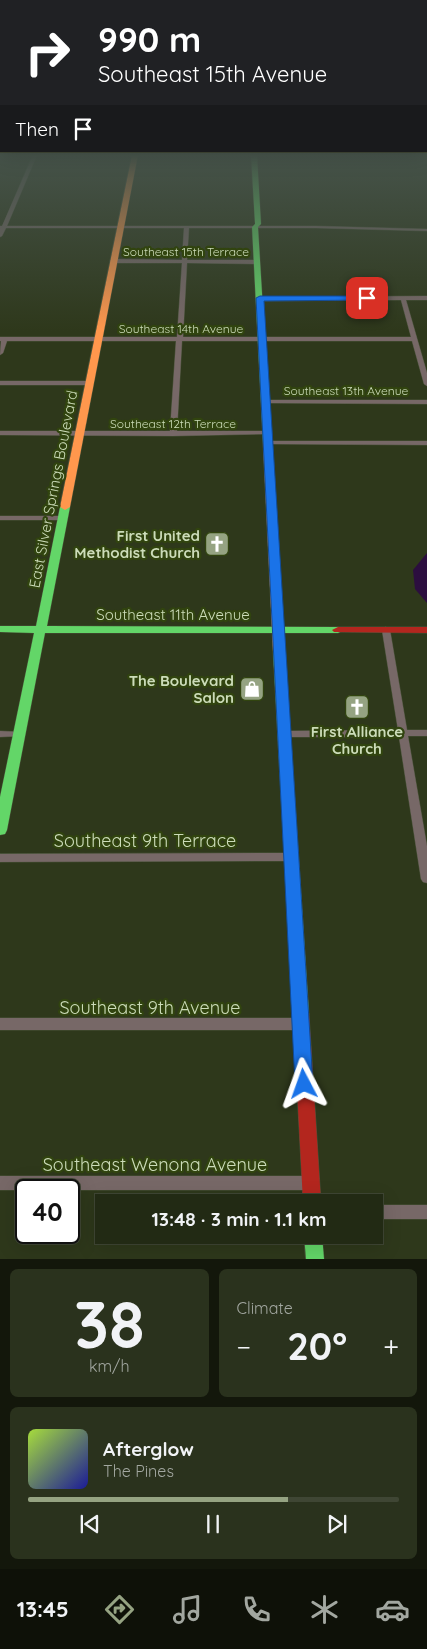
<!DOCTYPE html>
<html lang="en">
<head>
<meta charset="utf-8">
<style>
  :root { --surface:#222a14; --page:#2a321d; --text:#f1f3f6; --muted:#a2a7a0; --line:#3f4634; --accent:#95a382 }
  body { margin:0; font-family:Quicksand,sans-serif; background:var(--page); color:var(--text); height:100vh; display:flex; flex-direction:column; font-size:19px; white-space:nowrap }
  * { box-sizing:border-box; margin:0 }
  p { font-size:16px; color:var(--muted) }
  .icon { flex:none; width:28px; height:28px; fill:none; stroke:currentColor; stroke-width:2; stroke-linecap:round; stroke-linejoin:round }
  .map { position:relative; height:1259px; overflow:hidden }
  .sheet { display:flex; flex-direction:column; gap:10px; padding:10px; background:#13170b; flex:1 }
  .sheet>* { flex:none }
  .guide { position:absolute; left:0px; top:0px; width:428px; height:152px; box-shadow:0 5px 20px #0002,0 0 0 1px var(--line); background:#202124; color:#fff; overflow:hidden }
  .speed { position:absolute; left:15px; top:1179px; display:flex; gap:10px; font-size:25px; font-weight:700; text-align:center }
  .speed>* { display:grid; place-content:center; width:65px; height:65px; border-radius:50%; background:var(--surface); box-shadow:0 5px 20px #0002,0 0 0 1px var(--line); line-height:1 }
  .speed .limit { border:2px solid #111; border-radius:8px; background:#fff; color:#111 }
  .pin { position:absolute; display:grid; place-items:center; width:42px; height:42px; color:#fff; margin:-21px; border-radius:10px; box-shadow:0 2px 8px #0006 }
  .me { position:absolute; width:55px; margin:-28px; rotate:356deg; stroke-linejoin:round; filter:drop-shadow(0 0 4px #0008) }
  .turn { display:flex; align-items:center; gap:18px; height:105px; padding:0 15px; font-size:22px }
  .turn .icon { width:65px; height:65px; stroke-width:2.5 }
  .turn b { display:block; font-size:35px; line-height:42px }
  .then { display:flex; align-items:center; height:48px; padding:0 15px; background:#0003; gap:10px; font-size:19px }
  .big { font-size:38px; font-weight:700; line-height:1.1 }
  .sheet .tile { flex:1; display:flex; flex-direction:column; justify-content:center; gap:8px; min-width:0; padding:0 18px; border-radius:8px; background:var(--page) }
  .sheet .dial { align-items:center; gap:0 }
  .dial b { font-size:65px; line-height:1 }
  .song { display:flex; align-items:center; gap:15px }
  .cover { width:60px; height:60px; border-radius:8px; background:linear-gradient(135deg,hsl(80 70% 55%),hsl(240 70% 35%)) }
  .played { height:5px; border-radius:2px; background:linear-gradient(90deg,var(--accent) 70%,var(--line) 70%) }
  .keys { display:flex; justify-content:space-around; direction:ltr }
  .heat { display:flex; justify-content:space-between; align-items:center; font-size:28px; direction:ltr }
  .sheet .tiles { flex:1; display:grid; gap:10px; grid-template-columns:1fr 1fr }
  .tile:last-child { grid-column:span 2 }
  .trip { position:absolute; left:95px; top:1194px; width:288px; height:50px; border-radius:0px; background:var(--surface); box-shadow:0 5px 20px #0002,0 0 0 1px var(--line); font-weight:700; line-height:50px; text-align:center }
  .tab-bar { display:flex; height:80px; justify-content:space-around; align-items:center; background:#0e1108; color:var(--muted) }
  .tab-bar .icon { width:35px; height:35px }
  .tab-bar .current { color:var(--accent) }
  .tab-bar b { font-size:22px; color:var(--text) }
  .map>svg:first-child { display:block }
  .water { fill:#2c0e3f }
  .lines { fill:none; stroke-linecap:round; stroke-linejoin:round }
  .street-casing { stroke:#4a533a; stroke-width:1 }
  .fast-casing { stroke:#4a533a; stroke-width:1 }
  .slow-casing { stroke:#4a533a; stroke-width:1 }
  .jam-casing { stroke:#4a533a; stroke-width:1 }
  .street { fill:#776867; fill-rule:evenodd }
  .fast { fill:#63d668; fill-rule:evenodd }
  .slow { fill:#ff974d; fill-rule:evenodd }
  .jam { fill:#b3261e; fill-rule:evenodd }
  .wall { fill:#364431 }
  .route { fill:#1a73e8; stroke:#114b97 }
  .labels { text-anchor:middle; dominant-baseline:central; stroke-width:4.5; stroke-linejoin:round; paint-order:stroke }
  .far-street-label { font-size:12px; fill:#ccdcb9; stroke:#31440f }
  .street-label { font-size:15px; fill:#ccdcb9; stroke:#31440f }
  .poi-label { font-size:15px; font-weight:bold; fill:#ccdcb9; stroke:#31440f; text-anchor:end }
  .near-street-label { font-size:18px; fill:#ccdcb9; stroke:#31440f }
</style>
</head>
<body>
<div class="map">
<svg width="427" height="1259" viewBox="0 0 427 1259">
  <rect width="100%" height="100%" fill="#2e381b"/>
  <!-- water -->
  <polygon class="water" points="427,553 427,603 415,589 413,570"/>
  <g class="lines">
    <defs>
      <g id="street">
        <polygon points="33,155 37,155 7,226 316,226 427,229 427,231 316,228 189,228 187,260 257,260 260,262 257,264 187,263 183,337 411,337 401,300 260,301 257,299 260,297 427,296 427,300 406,300 427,373 427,386 424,384 412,341 182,341 177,431 267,431 270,433 269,434 173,436 0,435 0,431 170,431 176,341 7,341 3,353 0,355 1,341 0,341 0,337 177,337 182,263 113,263 110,261 113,259 182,260 184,228 6,228 2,236 0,237 0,226 2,226"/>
        <polygon points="0,381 90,381 93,383 90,385 0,385"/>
        <polygon points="265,400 427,400 427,404 263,403 262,402"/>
        <polygon points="267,441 427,441 427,445 265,444 264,443"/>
        <polygon points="0,516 62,516 66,518 62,520 0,520"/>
        <polygon points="386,627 390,630 407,730 427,730 427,736 408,736 427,846 427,883 423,882 421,879 399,737 284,737 281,736 279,734 281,732 284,731 398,730 382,630"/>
        <polygon points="0,731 22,732 24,734 22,736 0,737"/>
        <polygon points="290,853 294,854 295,857 294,860 290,861 0,862 0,854"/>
        <polygon points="0,1018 300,1018 304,1020 306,1024 304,1028 300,1030 0,1030"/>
        <polygon points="0,1176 310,1176 315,1178 317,1183 315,1188 310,1190 0,1190"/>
        <rect x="374" y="1205" width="53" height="14"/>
      </g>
      <g id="fast">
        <polygon points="251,155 257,155 261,224 258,227 271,443 267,446 263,443 252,227 255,224"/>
        <polygon points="65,504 70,507 47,626 338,627 344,630 338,633 45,633 7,830 5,834 0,835 0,797 34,633 0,632 0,626 36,626 60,507"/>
        <polygon points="279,647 285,651 309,1014 307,1019 301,1021 295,1019 293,1014 273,651"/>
        <polygon points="304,1235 322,1235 324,1259 306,1259"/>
      </g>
      <g id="slow">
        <polygon points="132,155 138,155 70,507 65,510 60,507"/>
        <polygon points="267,440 271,443 285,651 279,655 273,651 263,443"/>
      </g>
      <g id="jam">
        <polygon points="338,627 427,627 427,633 334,632 332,630"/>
        <polygon points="301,1007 307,1009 309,1014 321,1202 303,1202 293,1014 295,1009"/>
      </g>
    </defs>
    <!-- street casing -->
    <use href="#street" class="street-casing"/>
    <!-- fast casing -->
    <use href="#fast" class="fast-casing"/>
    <!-- slow casing -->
    <use href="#slow" class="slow-casing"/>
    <!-- jam casing -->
    <use href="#jam" class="jam-casing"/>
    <!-- street -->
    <use href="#street" class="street"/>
    <!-- fast -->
    <use href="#fast" class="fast"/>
    <!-- slow -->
    <use href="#slow" class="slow"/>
    <!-- jam -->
    <use href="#jam" class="jam"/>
  </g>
  <!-- wall -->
  <polygon class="wall" points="54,155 84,155 82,160 55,160"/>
  <!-- sky -->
  <linearGradient id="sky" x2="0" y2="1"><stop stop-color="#191f0f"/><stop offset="0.47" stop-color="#46534a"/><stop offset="1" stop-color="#46534a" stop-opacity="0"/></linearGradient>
  <rect width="427" height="331" fill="url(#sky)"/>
  <!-- route -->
  <polygon class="route" points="260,296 367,296 371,298 367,300 264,301 313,1084 310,1089 304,1092 298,1089 295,1084 256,298"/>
  <!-- icons -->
  <defs>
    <symbol id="church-square" viewBox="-11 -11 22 22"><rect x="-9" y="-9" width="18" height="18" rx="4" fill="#95a382" stroke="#31440f"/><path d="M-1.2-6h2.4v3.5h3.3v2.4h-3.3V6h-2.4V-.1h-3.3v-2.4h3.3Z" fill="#fff"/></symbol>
    <symbol id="shop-square" viewBox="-11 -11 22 22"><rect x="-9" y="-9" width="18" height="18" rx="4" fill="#95a382" stroke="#31440f"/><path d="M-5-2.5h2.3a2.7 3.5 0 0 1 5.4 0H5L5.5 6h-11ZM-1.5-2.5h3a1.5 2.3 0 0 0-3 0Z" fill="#fff"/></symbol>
  </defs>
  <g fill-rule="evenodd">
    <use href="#church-square" x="203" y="530" width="28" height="28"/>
    <use href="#shop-square" x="238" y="675" width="28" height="28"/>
    <use href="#church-square" x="343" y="693" width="28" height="28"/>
  </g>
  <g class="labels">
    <!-- far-street labels -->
    <g class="far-street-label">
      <text x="186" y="251">Southeast 15th Terrace</text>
      <text x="181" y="328">Southeast 14th Avenue</text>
      <text x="346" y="390">Southeast 13th Avenue</text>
      <text x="173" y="423">Southeast 12th Terrace</text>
    </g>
    <!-- street labels -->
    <g class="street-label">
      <text transform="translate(53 489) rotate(-79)">East Silver Springs Boulevard</text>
      <text x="173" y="614">Southeast 11th Avenue</text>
    </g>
    <!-- poi labels -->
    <g class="poi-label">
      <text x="200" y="535">First United<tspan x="200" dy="17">Methodist Church</tspan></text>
      <text x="234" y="680">The Boulevard<tspan x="234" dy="17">Salon</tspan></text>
      <text x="357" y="731" text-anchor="middle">First Alliance<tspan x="357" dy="17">Church</tspan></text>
    </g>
    <!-- near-street labels -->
    <g class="near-street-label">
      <text x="145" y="840">Southeast 9th Terrace</text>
      <text x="150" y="1007">Southeast 9th Avenue</text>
      <text x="155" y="1164">Southeast Wenona Avenue</text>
    </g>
  </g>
</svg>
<div class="speed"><div class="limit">40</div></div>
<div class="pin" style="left:367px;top:298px;background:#d93025"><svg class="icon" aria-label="arrive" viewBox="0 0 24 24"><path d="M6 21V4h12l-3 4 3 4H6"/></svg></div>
<svg class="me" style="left:304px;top:1084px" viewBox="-20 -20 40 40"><path d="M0-17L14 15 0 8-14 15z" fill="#1a73e8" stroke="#fff" stroke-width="4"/></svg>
<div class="trip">13:48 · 3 min · 1.1 km</div>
<div class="guide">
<div class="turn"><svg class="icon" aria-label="right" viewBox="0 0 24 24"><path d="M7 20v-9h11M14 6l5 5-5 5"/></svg><div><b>990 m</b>Southeast 15th Avenue</div></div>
<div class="then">Then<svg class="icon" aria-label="arrive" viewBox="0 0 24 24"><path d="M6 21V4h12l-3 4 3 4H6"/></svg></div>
</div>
</div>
<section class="sheet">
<div class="tiles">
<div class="tile dial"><b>38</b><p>km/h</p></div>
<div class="tile"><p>Climate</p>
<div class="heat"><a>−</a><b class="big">20°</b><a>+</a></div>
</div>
<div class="tile">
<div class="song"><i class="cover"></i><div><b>Afterglow</b><p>The Pines</p></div></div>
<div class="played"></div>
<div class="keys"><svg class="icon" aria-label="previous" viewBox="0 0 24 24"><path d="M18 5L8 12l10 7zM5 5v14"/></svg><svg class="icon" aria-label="pause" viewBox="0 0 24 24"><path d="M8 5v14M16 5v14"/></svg><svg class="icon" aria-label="next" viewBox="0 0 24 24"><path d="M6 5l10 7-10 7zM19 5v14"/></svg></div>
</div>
</div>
</section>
<nav class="tab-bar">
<b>13:45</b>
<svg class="icon current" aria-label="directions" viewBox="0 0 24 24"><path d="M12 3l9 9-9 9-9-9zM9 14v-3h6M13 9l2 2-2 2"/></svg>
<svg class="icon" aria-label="music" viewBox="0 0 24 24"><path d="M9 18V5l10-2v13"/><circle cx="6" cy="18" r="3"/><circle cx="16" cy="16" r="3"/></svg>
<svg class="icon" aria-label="phone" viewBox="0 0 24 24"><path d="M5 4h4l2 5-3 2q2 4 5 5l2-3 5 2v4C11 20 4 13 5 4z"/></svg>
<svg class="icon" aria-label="climate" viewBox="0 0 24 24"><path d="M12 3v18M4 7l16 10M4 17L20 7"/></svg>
<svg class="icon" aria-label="car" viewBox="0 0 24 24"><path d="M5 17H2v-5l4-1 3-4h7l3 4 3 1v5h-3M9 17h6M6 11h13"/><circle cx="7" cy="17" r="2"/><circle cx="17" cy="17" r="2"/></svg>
</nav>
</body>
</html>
